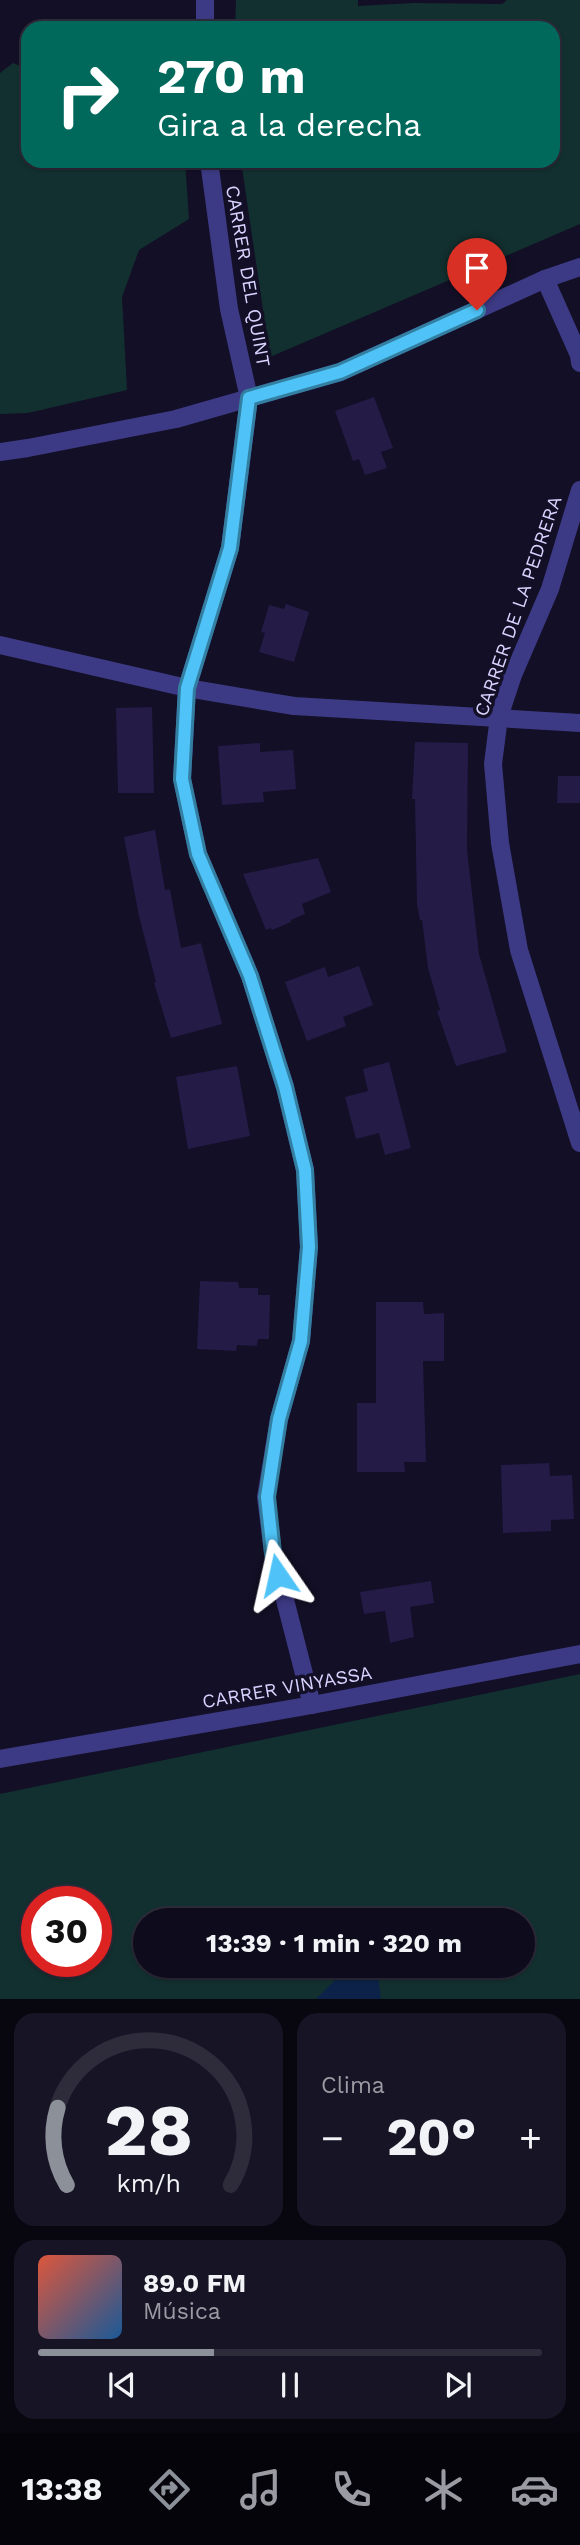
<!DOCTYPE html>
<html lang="es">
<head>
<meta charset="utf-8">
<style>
  :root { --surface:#0e0b1c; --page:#171425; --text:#f1f3f6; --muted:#9b9ba3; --line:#2e2b3b; --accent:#8c9099 }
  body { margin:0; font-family:"Work Sans",sans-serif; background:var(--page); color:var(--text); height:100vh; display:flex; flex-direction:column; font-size:26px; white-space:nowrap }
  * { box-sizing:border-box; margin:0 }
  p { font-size:23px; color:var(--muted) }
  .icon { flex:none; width:38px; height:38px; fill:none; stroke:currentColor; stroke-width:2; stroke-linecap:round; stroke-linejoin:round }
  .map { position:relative; height:1999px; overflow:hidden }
  .sheet { display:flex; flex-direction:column; gap:14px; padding:14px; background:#08060f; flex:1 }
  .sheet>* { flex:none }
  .hud { position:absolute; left:21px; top:21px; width:539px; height:147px; border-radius:21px; box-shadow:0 2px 5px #0004,0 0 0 2px var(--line); background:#00695c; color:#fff; overflow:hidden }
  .speed { position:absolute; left:21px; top:1886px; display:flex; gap:14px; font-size:35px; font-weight:700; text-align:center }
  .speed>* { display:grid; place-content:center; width:91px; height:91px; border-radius:50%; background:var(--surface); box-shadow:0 2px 5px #0004,0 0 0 2px var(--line); line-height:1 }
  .speed .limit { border:10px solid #d22; background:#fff; color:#111 }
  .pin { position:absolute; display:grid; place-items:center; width:60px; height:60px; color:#fff; margin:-72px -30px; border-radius:50% 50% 50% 0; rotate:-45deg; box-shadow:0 0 7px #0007 }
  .pin .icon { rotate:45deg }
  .me { position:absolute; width:77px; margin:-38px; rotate:349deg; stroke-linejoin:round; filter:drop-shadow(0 0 5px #0008) }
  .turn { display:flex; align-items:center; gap:24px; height:147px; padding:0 21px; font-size:32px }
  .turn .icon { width:91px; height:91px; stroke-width:2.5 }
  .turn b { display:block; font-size:49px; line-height:60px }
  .big { font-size:52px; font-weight:700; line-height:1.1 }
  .sheet .tile { flex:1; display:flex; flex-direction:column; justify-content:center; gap:10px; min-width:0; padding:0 24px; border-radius:21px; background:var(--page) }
  .sheet .dial { align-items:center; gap:0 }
  .dial svg { height:182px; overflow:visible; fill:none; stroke:var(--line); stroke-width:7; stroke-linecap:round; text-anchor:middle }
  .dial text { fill:var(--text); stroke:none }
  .song { display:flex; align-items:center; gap:21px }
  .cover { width:84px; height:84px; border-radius:10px; background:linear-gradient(135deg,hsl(10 70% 55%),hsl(210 70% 35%)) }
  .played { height:7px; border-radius:4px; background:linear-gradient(90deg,var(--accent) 35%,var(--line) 35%) }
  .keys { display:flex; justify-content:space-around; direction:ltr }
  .heat { display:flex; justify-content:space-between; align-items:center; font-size:38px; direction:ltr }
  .sheet .tiles { flex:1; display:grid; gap:14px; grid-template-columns:1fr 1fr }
  .tile:last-child { grid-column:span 2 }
  .trip { position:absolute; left:133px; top:1908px; width:402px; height:70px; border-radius:35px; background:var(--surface); box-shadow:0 2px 5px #0004,0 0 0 2px var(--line); font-weight:700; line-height:70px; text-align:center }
  .tabs { display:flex; height:112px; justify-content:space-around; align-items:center; background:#06040b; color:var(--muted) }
  .tabs .icon { width:49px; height:49px }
  .tabs .selected { color:var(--accent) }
  .tabs b { font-size:32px; color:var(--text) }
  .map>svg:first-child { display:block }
  .green { fill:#12302f; fill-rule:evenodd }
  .water { fill:#0c2248 }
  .building { fill:#241b47 }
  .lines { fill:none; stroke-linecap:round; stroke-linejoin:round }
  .street { stroke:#3d3a85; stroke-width:18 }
  .route-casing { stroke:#337fa1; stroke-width:18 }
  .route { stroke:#4fc3f7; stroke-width:12 }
  .labels { text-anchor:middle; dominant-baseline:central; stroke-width:7; stroke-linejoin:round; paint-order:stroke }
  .street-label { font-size:19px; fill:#d9d4ff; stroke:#130f26 }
</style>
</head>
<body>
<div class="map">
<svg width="580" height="1999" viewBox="0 0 580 1999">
  <rect width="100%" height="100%" fill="#130f26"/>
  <!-- green -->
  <g class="green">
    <polygon points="236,0 358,0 358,6 413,3 502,4 507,0 580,0 580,224 270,357 241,161 553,161 553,28 235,28"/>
    <polygon points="13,63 28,69 28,161 185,161 189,219 139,250 122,297 127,390 28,413 0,414 0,73"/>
    <path d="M580,1674V1999H0V1794ZM37,1902H96V1962H37ZM145,1920H523V1965H145Z"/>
  </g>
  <!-- water -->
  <polygon class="water" points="365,1969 378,1976 381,1999 316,1999 341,1974"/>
  <!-- building -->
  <g class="building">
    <polygon points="374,397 393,448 381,452 387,468 365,475 359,459 353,461 335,411"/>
    <polygon points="286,604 309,612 294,662 259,652 265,633 261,632 269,605 284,609"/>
    <polygon points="152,707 154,793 118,793 116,708"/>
    <polygon points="415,742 468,743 467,850 479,954 507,1052 456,1066 437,1011 440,1010 428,968 422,920 420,920 417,905 415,799 412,799"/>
    <polygon points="260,743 260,752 293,750 296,789 263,792 264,802 222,805 218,746"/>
    <polygon points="558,776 580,776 580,803 557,803"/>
    <polygon points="155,830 165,890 170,889 181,948 201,943 222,1024 171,1038 154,983 156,982 139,916 124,837"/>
    <polygon points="318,858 331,892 302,904 305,914 291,920 291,922 272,930 271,928 266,930 243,874"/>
    <polygon points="359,966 373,1005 343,1017 346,1026 307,1041 285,982 325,967 328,977"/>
    <polygon points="389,1062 411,1148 385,1155 379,1133 356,1139 345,1097 368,1091 363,1069"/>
    <polygon points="237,1066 250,1136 188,1149 176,1077"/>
    <polygon points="200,1281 238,1282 239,1288 258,1288 258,1295 270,1295 269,1339 258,1339 257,1346 237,1345 236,1351 197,1349"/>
    <polygon points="376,1302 423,1302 424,1314 444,1313 444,1361 423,1361 426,1462 404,1462 405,1472 357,1472 357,1403 376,1403"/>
    <polygon points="549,1463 550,1476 572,1475 574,1519 551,1520 551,1531 503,1533 501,1465"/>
    <polygon points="431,1581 434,1603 410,1607 414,1637 390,1643 385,1611 364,1614 360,1592"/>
  </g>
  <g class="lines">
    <!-- street -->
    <g class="street">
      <polyline points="205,28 205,0"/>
      <polyline points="209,161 229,309 249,398 230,548 187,688 182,779 198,854 250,976 285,1087 305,1170 309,1247 301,1341 279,1419 266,1497 273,1553 312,1705"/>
      <polyline points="545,279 579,355 580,363"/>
      <polyline points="0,452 28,448 176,419 340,372 545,279 580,267"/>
      <polyline points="580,490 550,589 513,675 499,717 493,764 500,843 519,950 580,1143"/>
      <polyline points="0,645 187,688 294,706 580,723"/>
      <polyline points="0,1759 312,1705 580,1654"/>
    </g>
  </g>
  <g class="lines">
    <defs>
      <polyline id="route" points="278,1575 273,1553 267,1497 279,1419 301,1341 309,1247 305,1170 285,1087 250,976 198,854 182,779 187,688 230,548 249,398 340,372 477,310"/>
    </defs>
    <!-- route casing -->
    <use href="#route" class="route-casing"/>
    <!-- route -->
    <use href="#route" class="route"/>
  </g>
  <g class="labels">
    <!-- street labels -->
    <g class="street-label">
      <text transform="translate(248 276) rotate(80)">CARRER DEL QUINT</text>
      <text transform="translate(518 606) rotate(-71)">CARRER DE LA PEDRERA</text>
      <text transform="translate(287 1687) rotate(-10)">CARRER VINYASSA</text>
    </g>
  </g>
</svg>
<div class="speed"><div class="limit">30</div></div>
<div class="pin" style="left:477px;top:310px;background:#d93025"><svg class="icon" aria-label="arrive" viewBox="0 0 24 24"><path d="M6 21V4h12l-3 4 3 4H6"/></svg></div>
<svg class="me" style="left:278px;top:1575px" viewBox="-20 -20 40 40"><path d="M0-17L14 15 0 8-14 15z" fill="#4fc3f7" stroke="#fff" stroke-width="4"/></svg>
<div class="trip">13:39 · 1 min · 320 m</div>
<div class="hud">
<div class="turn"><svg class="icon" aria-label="right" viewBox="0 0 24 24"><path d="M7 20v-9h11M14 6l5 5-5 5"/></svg><div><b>270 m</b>Gira a la derecha</div></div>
</div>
</div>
<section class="sheet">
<div class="tiles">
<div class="tile dial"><svg viewBox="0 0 100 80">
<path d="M14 69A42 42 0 1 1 86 69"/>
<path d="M14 69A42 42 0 0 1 10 35" stroke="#8c9099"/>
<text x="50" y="56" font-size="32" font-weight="700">28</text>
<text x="50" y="72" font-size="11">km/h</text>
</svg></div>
<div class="tile"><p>Clima</p>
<div class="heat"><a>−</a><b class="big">20°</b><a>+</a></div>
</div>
<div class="tile">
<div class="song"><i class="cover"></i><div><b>89.0 FM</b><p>Música</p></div></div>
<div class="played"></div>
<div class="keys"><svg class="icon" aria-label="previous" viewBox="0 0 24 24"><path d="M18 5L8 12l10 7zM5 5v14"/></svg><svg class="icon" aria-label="pause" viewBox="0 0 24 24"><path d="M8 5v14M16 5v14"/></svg><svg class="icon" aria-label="next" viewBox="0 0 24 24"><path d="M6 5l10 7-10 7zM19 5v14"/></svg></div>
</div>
</div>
</section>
<nav class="tabs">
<b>13:38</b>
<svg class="icon selected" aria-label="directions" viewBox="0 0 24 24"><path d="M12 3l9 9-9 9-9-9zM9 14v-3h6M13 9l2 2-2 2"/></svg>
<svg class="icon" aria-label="music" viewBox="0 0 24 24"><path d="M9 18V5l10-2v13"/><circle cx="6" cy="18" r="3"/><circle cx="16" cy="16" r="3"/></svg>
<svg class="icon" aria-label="phone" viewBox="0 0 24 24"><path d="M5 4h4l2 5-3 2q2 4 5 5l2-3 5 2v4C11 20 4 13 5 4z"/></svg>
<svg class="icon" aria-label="climate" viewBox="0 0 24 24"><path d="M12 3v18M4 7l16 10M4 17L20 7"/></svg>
<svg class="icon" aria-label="car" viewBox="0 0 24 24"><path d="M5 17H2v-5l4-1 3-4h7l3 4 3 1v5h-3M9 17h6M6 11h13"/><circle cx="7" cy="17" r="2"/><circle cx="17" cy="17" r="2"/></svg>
</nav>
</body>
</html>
